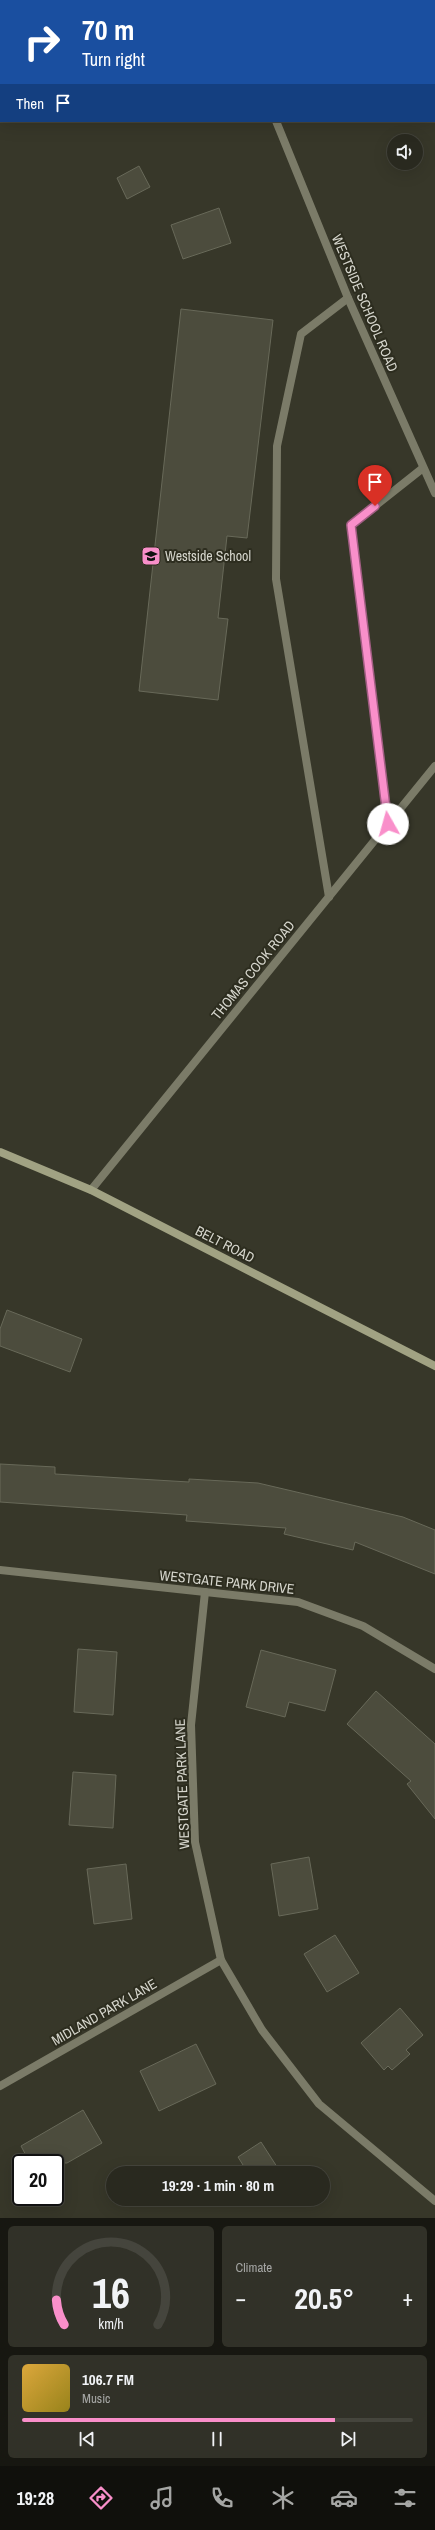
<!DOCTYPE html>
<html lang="en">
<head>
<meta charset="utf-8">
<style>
  :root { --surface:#29291f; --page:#313128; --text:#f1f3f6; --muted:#a5a6a4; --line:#45453d; --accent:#f98fca }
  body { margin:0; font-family:"Archivo Narrow",sans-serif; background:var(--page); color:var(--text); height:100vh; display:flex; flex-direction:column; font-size:15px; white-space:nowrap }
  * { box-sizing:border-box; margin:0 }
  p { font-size:13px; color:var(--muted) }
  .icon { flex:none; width:22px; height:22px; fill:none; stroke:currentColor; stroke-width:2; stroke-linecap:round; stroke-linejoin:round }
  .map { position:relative; height:2218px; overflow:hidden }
  .drawer { display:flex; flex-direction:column; gap:8px; padding:8px; background:#171711; flex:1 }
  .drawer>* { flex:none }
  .hud { position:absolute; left:0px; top:0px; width:435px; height:122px; box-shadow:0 4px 16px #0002,0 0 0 1px var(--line); background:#1a4fa0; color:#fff; overflow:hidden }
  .tools { position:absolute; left:387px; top:134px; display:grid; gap:8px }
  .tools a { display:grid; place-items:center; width:36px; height:36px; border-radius:50%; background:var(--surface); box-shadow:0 4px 16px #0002,0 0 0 1px var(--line); font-size:20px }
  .speed { position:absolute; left:12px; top:2154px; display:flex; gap:8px; font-size:20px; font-weight:700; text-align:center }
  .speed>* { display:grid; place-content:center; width:52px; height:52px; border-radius:50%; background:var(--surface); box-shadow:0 4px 16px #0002,0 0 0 1px var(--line); line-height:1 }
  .speed .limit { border:2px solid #111; border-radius:6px; background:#fff; color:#111 }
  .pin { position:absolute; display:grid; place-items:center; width:34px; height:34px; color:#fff; margin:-41px -17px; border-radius:50% 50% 50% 0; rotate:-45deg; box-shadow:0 0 4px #0007 }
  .pin .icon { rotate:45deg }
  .me { position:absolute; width:44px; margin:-22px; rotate:353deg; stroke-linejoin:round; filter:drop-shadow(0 0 3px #0008) }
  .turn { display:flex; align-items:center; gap:14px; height:84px; padding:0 16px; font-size:18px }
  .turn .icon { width:52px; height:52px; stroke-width:2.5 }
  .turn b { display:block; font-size:28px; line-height:34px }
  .then { display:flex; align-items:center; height:38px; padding:0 16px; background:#0003; gap:8px; font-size:15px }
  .big { font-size:30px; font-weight:800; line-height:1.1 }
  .drawer .tile { flex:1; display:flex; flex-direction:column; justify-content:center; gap:6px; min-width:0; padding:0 14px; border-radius:6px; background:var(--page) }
  .drawer .dial { align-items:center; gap:0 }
  .dial svg { height:104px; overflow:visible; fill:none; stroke:var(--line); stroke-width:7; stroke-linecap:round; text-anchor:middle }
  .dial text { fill:var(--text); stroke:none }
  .song { display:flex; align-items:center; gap:12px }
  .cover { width:48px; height:48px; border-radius:6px; background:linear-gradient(135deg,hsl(40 70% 55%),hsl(50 70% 35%)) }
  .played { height:4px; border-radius:2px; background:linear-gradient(90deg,var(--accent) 80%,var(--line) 80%) }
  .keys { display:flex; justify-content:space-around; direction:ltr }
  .heat { display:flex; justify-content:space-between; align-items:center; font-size:22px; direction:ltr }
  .drawer .tiles { flex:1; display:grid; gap:8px; grid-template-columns:1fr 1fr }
  .tile:last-child { grid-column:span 2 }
  .trip { position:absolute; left:106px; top:2166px; width:224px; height:40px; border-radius:20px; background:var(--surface); box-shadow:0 4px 16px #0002,0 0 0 1px var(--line); font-weight:800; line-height:40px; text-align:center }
  .tabs { display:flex; height:64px; justify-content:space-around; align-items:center; background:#10100c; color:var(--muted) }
  .tabs .icon { width:28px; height:28px }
  .tabs .selected { color:var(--accent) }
  .tabs b { font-size:18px; color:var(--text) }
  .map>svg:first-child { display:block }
  .building { fill:#4c4c3d; stroke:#686959 }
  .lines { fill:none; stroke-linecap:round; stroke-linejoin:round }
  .lane { stroke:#7b7b68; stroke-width:8 }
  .street { stroke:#7b7b68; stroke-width:8 }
  .secondary { stroke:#a1a283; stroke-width:8 }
  .route-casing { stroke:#a25d83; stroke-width:10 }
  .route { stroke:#f98fca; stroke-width:7 }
  .labels { text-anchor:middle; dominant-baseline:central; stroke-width:4; stroke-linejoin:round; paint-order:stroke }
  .street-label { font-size:14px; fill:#d6d6cd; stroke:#2d2d1f }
  .poi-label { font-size:14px; fill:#d6d6cd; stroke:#2d2d1f; text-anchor:start }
</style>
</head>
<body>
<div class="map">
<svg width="435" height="2218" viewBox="0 0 435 2218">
  <rect width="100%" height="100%" fill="#373729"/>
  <!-- building -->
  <g class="building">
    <polygon points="139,166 150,187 127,199 117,178"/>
    <polygon points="219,208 231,243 183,259 171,225"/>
    <polygon points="181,309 273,320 247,538 227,536 218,618 228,619 218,700 139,691"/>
    <polygon points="7,1310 82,1339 70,1372 0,1346 0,1329"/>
    <polygon points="0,1464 55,1467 55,1474 189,1482 189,1479 258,1483 403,1517 435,1530 435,1574 355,1542 353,1550 284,1534 286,1528 186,1521 187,1515 0,1502"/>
    <polygon points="78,1649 117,1652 113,1715 74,1712"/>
    <polygon points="261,1650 336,1670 325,1711 289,1702 285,1717 246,1707"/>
    <polygon points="376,1691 435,1744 435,1819 407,1784 411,1781 347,1724"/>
    <polygon points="73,1772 116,1775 113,1828 69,1825"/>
    <polygon points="309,1857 318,1909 279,1916 271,1864"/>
    <polygon points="126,1864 132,1919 94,1924 87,1869"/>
    <polygon points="335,1935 359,1973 327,1992 304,1954"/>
    <polygon points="400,2008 423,2035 406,2050 410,2054 392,2070 388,2066 384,2070 361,2043"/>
    <polygon points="196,2044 216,2084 159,2111 140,2071"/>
    <polygon points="83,2110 102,2143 67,2163 30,2163 21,2146"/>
    <polygon points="261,2142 281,2173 248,2173 238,2157"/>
  </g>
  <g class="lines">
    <!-- lane -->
    <g class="lane">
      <polyline points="388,824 351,525 423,468"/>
      <polyline points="329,897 276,579 277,446 301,334 348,298"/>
    </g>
    <!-- street -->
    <g class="street">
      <polyline points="226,0 226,1"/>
      <polyline points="276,121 348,298 435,493"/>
      <polyline points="91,1190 435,766"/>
      <polyline points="0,1570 298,1602 363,1626 435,1669"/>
      <polyline points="205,1592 191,1725 195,1842 221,1960 262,2030 319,2104 435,2201"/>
      <polyline points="0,2086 221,1960"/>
    </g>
    <!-- secondary -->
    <polyline class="secondary" points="0,1152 91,1190 435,1366"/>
  </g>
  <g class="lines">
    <defs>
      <polyline id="route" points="375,506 351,525 388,824"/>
    </defs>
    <!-- route casing -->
    <use href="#route" class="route-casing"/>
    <!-- route -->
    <use href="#route" class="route"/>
  </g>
  <!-- icons -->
  <defs>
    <symbol id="school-square" viewBox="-11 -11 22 22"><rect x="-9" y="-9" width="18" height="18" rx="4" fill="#f98fca" stroke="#2d2d1f"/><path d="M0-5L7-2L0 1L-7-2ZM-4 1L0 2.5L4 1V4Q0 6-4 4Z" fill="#111"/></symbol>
  </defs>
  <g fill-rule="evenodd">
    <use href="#school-square" x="140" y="545" width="22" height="22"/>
  </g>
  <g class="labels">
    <!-- street labels -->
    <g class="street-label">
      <text transform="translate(365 303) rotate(67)">WESTSIDE SCHOOL ROAD</text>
      <text transform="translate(253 970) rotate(-51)">THOMAS COOK ROAD</text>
      <text transform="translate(225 1244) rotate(27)">BELT ROAD</text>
      <text transform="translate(227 1582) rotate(6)">WESTGATE PARK DRIVE</text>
      <text transform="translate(182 1784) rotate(-92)">WESTGATE PARK LANE</text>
      <text transform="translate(104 2012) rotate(-30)">MIDLAND PARK LANE</text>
    </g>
    <!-- poi labels -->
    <g class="poi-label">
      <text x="165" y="556">Westside School</text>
    </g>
  </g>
</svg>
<div class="tools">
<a><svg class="icon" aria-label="sound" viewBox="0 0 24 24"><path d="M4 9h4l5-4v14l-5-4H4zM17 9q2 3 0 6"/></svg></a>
</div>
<div class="speed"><div class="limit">20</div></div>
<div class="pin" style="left:375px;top:506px;background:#d93025"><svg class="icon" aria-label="arrive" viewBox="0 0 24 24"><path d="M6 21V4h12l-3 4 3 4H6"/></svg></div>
<svg class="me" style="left:388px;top:824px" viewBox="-20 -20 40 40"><circle r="19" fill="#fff"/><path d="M0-13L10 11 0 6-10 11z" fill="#f98fca"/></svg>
<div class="trip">19:29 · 1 min · 80 m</div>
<div class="hud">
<div class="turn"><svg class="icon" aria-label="right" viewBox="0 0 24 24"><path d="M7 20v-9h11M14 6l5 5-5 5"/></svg><div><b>70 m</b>Turn right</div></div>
<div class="then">Then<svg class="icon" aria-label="arrive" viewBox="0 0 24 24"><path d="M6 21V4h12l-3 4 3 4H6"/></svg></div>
</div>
</div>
<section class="drawer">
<div class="tiles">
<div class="tile dial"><svg viewBox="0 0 100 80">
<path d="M14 69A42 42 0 1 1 86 69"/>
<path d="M14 69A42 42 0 0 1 8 50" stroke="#f98fca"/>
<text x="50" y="56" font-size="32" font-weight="700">16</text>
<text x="50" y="72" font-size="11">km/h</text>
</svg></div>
<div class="tile"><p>Climate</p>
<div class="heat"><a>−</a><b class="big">20.5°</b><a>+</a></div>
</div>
<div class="tile">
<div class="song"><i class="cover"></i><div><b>106.7 FM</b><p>Music</p></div></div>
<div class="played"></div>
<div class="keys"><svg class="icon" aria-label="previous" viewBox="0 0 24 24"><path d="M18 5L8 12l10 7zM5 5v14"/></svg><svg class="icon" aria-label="pause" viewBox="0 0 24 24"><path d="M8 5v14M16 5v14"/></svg><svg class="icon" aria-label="next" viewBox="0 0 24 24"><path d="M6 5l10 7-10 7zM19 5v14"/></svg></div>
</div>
</div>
</section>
<nav class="tabs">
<b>19:28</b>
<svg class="icon selected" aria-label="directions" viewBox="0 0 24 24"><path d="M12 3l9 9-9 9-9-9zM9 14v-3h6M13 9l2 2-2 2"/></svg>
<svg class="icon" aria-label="music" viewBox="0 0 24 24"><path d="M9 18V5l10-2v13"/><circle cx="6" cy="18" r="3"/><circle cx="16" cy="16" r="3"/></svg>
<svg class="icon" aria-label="phone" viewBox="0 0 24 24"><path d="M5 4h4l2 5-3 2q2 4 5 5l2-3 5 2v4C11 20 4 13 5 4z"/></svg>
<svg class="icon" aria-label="climate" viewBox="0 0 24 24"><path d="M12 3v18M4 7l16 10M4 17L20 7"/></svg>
<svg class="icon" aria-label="car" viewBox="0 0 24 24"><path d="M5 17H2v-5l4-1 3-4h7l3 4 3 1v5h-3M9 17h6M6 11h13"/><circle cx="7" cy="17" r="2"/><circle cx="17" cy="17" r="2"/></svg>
<svg class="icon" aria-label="filters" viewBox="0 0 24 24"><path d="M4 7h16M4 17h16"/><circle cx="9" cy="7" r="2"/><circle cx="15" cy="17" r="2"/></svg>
</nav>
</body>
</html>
